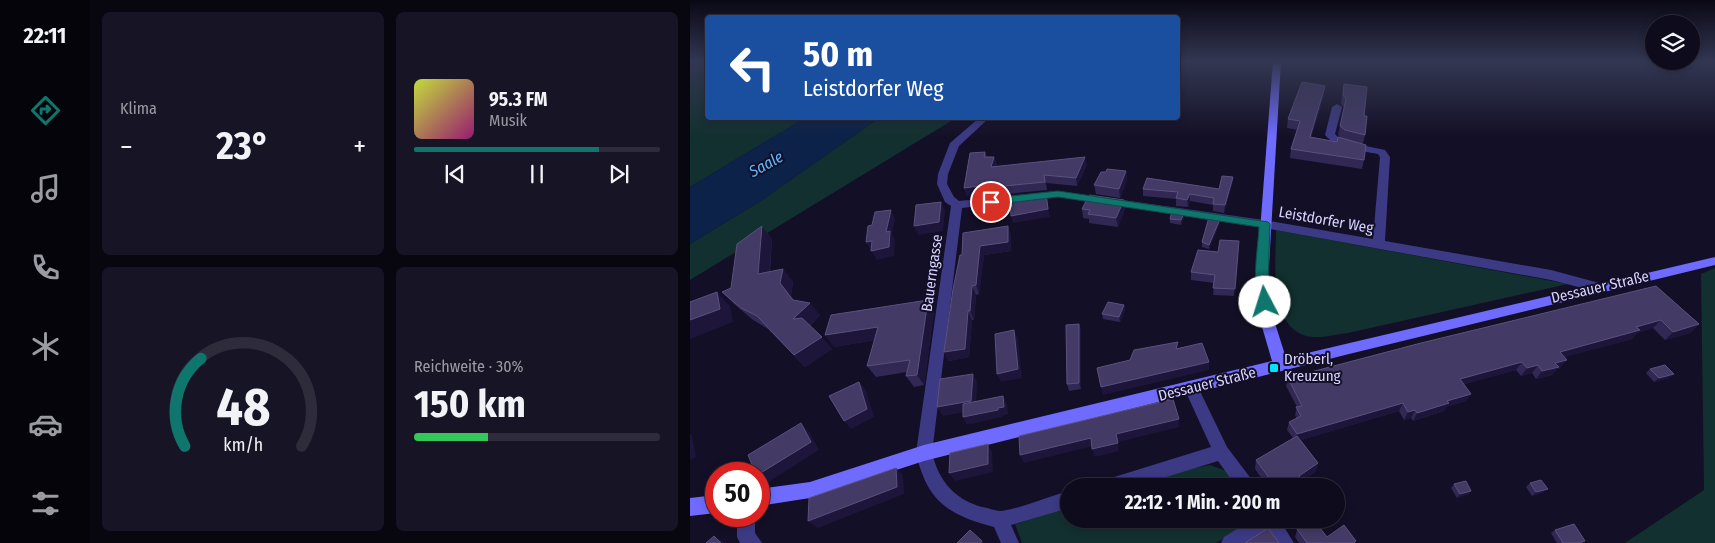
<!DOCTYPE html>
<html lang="de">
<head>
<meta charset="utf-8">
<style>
  :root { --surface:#0e0b1c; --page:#171425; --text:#f1f3f6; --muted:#9b9ba3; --line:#2e2b3b; --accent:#0f766e }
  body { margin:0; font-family:"Fira Sans Condensed",sans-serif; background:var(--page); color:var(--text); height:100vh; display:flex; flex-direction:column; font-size:19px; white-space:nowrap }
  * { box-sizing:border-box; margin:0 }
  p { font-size:16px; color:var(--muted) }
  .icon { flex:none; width:28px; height:28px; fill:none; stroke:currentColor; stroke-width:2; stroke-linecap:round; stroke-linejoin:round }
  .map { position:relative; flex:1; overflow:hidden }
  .details { display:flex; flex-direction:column; gap:12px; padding:12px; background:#08060f; width:600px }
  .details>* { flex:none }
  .top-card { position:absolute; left:15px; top:15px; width:475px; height:105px; border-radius:5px; box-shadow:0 2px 8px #0003,0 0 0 1px var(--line); background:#1a4fa0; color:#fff; overflow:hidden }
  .tools { position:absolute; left:955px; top:15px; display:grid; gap:10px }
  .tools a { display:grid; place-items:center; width:55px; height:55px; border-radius:50%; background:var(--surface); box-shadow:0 2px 8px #0003,0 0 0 1px var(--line); font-size:25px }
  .speed { position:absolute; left:15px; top:462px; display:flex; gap:10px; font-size:25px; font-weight:700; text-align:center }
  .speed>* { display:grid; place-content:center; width:65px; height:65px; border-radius:50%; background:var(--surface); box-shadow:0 2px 8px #0003,0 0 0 1px var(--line); line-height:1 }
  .speed .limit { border:8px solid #d22; background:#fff; color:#111 }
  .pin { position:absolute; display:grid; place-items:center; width:42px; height:42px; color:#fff; margin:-21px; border:2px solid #fff; border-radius:50%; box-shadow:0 1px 5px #0007 }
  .me { position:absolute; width:55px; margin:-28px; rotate:355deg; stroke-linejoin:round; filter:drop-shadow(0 0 4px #0008) }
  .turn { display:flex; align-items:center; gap:18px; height:105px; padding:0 15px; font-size:22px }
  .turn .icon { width:65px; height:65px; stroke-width:2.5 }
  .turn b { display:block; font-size:35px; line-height:42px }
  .big { font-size:38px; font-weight:700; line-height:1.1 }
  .details .tile { flex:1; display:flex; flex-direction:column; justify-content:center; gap:8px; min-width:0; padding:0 18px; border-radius:8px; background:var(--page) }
  .details .dial { align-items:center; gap:0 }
  .dial svg { height:130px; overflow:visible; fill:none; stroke:var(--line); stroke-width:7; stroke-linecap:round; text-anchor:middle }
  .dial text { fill:var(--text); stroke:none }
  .song { display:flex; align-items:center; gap:15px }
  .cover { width:60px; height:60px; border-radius:8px; background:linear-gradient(135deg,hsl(70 70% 55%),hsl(320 70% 35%)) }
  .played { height:5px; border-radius:2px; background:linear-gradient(90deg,var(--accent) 75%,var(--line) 75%) }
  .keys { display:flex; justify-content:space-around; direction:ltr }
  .heat { display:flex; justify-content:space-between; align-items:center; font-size:28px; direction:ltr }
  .charge { height:8px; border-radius:4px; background:linear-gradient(90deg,#34c759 30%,var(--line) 0) }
  .details .tiles { flex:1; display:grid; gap:12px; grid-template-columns:repeat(2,1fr) }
  .trip { position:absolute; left:370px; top:478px; width:285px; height:50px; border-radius:25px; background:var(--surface); box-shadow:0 2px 8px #0003,0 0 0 1px var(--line); font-weight:700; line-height:50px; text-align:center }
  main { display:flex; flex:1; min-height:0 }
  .tabs { display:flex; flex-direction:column; width:90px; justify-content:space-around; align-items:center; background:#06040b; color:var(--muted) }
  .tabs .icon { width:35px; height:35px }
  .tabs .current { color:var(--accent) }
  .tabs b { font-size:22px; color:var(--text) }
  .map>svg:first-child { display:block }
  .green { fill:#12302f }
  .water { fill:#0c2248 }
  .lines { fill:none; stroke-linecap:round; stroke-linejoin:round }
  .street { fill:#3d3a85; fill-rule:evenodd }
  .secondary { fill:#6f6bff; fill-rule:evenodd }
  .wall { fill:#312854 }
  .shaded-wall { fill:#1d163a }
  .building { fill:#433a66; stroke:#5a527e }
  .route { fill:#0f766e; stroke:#0a4d48 }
  .poi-dot { fill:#00e5ff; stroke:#130f26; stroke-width:2 }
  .labels { text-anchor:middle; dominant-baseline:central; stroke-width:4; stroke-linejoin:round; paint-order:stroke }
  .street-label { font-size:15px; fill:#d9d4ff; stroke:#130f26 }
  .poi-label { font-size:15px; fill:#d9d4ff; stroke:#130f26; text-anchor:start }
  .water-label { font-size:16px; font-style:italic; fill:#62b6ff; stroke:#130f26 }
</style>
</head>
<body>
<main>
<nav class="tabs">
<b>22:11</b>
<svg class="icon current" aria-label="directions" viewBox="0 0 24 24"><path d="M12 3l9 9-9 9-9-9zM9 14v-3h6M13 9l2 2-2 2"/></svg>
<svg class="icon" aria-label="music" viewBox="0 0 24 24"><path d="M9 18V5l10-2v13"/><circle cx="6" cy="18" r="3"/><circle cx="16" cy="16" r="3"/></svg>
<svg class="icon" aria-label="phone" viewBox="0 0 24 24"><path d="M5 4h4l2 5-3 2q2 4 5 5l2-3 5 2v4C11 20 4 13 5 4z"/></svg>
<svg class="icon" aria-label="climate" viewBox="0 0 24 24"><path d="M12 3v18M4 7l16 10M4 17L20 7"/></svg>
<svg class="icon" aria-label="car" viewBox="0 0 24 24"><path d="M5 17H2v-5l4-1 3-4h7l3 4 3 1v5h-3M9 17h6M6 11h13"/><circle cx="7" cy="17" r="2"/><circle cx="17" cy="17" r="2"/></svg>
<svg class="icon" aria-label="filters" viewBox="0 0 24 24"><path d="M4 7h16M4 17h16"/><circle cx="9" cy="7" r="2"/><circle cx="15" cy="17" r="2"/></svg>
</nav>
<section class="details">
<div class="tiles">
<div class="tile"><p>Klima</p>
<div class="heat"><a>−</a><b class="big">23°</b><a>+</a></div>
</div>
<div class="tile">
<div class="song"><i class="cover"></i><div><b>95.3 FM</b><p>Musik</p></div></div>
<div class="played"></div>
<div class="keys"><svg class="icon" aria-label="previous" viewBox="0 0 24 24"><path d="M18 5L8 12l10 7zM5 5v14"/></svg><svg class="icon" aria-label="pause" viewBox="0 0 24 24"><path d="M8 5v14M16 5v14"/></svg><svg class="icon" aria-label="next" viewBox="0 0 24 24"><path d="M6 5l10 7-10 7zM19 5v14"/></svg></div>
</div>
<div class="tile dial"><svg viewBox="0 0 100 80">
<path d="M14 69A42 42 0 1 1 86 69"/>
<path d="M14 69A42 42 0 0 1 24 15" stroke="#0f766e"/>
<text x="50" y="56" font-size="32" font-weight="700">48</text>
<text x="50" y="72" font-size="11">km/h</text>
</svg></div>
<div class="tile"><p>Reichweite · 30%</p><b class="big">150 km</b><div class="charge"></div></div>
</div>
</section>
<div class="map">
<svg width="1025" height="543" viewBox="0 0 1025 543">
  <rect width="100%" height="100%" fill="#130f26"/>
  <!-- green -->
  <g class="green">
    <polygon points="0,61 17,61 18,118 115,118 0,187"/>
    <polygon points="189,118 266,118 0,280 0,244 72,200"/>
    <path d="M586,230L878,284L658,333C647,334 634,338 623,337C577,333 586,262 586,230Z"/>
    <polygon points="1025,268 1025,543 935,543 1014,490 1011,274"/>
    <polygon points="520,465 539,472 549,486 442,486 494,470"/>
    <polygon points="379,507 379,519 560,519 558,524 526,543 332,543 325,524"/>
  </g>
  <!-- water -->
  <polygon class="water" points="115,118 189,118 72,200 0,244 0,187"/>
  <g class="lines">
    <!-- street -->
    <g class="street">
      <path d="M647,104L652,107L645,134L652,141L695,150L700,157L695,241L861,270L913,284L914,287L913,290L908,292L861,280L574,228L368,197L272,208L242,453C249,481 264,499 292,507C298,508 306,511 311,511C329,509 360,496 379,491V508L321,525L329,543H311L304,527C258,515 237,501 226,453L261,206L255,202L247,184L248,174L260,143L289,118H299L269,146L258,174L257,184L264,197L269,201L368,191L574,220L683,239L690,157L688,154C669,150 648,150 635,135L642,107Z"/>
      <polygon points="501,382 506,383 537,447 562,480 564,486 546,486 528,461 447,486 413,486 415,480 421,478 521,447 494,388 496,383"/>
      <polygon points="47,516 65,516 65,533 72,543 50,543 47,537"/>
      <polygon points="563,519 589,519 604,543 584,543 576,531 557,543 531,543 534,537"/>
    </g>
    <!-- secondary -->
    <g class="secondary">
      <polygon points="583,61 591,61 578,283 584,320 596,358 1025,257 1025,265 659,354 234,461 120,498 69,506 69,489 120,482 234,445 582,361 570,320 566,283"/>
      <polygon points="26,495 26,513 0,516 0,498"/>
    </g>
  </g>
  <!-- wall -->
  <g class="wall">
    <polygon points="654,84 674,116 675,135 673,144 666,142 674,160 672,169 600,158 601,149 608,130 597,128 598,119 634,95 621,137 647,142 651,138 648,135 654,107 651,104"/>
    <polygon points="295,152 297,157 304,157 307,165 306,166 397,165 387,186 356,183 357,190 307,195 306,193 277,196 274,188"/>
    <polygon points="436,171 437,180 430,198 406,194 404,185"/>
    <polygon points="543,177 542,184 534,213 523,211 523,205 500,201 498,207 486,206 486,199 453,196 453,189 529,189"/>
    <polygon points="434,200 435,209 428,227 399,223 399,219 393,218 392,209"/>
    <polygon points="494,213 494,218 491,225 480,223 480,219"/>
    <polygon points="530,223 519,249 512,247 512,242"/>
    <polygon points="72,226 82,239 80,272 103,281 101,296 104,301 130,315 120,326 142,349 115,367 78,329 63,320 44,304 32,292 41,288"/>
    <polygon points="321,235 321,251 294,255 289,294 286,295 284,320 282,320 279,357 259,361 254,352 272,255"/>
    <polygon points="549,241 544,296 523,295 524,283 501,280 501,272 528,252"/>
    <polygon points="966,286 1009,324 1000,333 975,340 963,328 947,333 942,339 874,357 870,368 867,369 862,375 846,379 842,373 831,376 826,370 774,384 776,401 756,407 754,411 723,421 721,418 714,420 709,411 611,440 628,463 625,472 612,481 616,486 577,486 565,469 566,460 603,438 597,430 599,422 607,419 605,415 607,407 596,386 598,378"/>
    <polygon points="434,305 435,309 430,322 413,319 412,314"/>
    <polygon points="244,311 234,385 224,387 216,376 217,372 186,377 177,366 185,340 144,347"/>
    <polygon points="389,324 391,331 391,389 379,391 377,384"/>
    <polygon points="960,369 979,378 964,382 956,373"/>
    <polygon points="840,483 854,492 842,496 836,487"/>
    <polygon points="764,484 781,491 778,494 767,498 761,488"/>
    <polygon points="600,519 623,519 637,537 666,541 665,543 609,543 605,537 607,530"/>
    <polygon points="865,530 895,541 892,543 867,543 861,533"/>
  </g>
  <!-- shaded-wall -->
  <g class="shaded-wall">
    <polygon points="635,86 634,95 618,146 620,137"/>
    <polygon points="304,157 307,165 303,174 301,167"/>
    <polygon points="395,157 397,165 387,186 386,178"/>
    <polygon points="436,171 437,180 430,198 429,189"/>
    <polygon points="543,177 542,184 534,213 535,205"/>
    <polygon points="304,184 304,187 306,193 277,196 274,188"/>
    <polygon points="356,193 360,217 323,223 321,216"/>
    <polygon points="500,194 500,201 498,207 497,200"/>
    <polygon points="434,200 435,209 428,227 426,218"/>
    <polygon points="251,202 255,211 253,231 228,235 224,226"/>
    <polygon points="201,210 205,219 202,234 205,240 204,256 187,260 176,242 196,232"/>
    <polygon points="494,213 494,218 491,225 491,220"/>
    <polygon points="530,219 530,223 519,249 519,245"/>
    <polygon points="72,226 82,239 78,287 68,274"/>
    <polygon points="318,226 321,235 321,251 294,255 289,294 286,285 290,246"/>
    <polygon points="93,269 103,281 101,296 112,311 120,303 130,315 113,332 103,319 103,300 90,283"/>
    <polygon points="282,286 286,295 284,320 280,311"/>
    <polygon points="27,292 40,306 43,322 0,339 0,320"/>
    <polygon points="238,300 244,311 234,385 227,375"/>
    <polygon points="434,305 435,309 430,322 429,317"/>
    <polygon points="278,311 282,320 279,357 259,361 254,352"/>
    <polygon points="971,320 963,328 947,333 942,339 864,360 870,352 946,327"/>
    <polygon points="389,324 391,331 391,389 389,383"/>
    <polygon points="1009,324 1000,333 975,340 983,332"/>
    <polygon points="188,327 196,338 144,347 135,335"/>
    <polygon points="324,330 328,339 332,378 311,382 307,374"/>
    <polygon points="132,337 142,349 115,367 104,355"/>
    <polygon points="877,360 870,368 867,369 862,375 846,379 852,371 865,363"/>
    <polygon points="519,362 519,370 413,395 411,387"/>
    <polygon points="832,362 826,370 765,387 770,379"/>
    <polygon points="848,365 842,373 831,376 837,368"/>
    <polygon points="283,374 287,382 286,410 253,416 247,407"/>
    <polygon points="984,374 979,378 964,382 969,378"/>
    <polygon points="169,382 176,390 184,417 161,429 154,421"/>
    <polygon points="781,394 776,401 756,407 754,411 723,421 727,413 757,401"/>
    <polygon points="313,396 317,403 318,414 312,416 312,417 277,425 273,417 308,408"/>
    <polygon points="713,403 709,411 605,442 607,434"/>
    <polygon points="725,410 721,418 714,420 718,412"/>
    <polygon points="489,419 489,427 428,442 429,451 405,457 402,449 426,434"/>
    <polygon points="111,423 119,432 129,450 77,483 69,477 69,474"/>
    <polygon points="0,434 2,435 6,457 0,460"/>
    <polygon points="401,438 403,446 334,463 330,455"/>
    <polygon points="298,444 302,452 303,472 265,481 259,473"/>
    <polygon points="628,463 625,472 606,485 609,476"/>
    <polygon points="206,468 213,475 214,494 128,528 118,521"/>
    <polygon points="858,489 854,492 842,496 846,492"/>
    <polygon points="781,491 778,494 767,498 770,494"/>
    <polygon points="24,536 36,543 31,543"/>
  </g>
  <!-- building -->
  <g class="building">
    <polygon points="612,82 635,86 620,137 647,142 648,137 676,145 674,160 601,149 610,121 598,119"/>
    <polygon points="654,84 677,87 674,116 677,116 675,135 655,130 650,126 656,99 653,95"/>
    <polygon points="295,152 294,157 304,157 301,167 395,157 386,178 354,175 355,182 304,187 304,184 274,188 280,153"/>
    <polygon points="417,169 436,171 429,189 404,185 411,172 416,172"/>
    <polygon points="532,176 543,177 535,205 523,204 524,198 500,194 497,200 486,198 488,192 453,189 457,178 529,189"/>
    <polygon points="356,193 358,209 321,216 319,197"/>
    <polygon points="399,195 434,200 426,218 398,214 400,210 392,209"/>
    <polygon points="251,202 249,222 224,226 226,205"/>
    <polygon points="201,210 196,232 200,231 199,247 181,251 182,241 176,242 178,226 182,225 185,212"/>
    <polygon points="482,211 494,213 491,220 480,219"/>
    <polygon points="519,217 530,219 519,245 512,242"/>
    <polygon points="72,226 68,274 93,269 90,283 103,300 120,303 103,319 112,318 132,337 104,355 67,316 51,308 32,292 41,288 47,244"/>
    <polygon points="318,226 318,242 290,246 286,285 282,286 280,311 278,311 275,349 254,352 263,289 270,255 272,255 273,233"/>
    <polygon points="530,240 549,241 545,289 523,288 525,275 501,272 508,250 528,252"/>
    <polygon points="966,286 1009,324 983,332 971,320 946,327 950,330 870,352 877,360 865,363 869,367 852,371 848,365 837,368 832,362 770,379 781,394 757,401 759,403 727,413 725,410 718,412 713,403 607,434 599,422 611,416 606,407 612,406 598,378 731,343"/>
    <polygon points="27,292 30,309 0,320 0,302"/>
    <polygon points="238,300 227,375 216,376 220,360 177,366 188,327 135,335 141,315"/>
    <polygon points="418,302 434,305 429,317 412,314"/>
    <polygon points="389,324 389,383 377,384 376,325"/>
    <polygon points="324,330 328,369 307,374 305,334"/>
    <polygon points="488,342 486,349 512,343 519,362 411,387 407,368 440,360 444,350"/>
    <polygon points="975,365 984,374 969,378 960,369"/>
    <polygon points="283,374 281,401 247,407 250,379"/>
    <polygon points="169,382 177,409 154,421 139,396"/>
    <polygon points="313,396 314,407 308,408 308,410 273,417 273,404"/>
    <polygon points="483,399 489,419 426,434 428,443 402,449 401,438 330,455 329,436"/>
    <polygon points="111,423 121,442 69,474 66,474 58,455"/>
    <polygon points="607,436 628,463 609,476 616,486 585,486 566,460"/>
    <polygon points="298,444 298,464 259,473 260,453"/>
    <polygon points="206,468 207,487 118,521 119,498"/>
    <polygon points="851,480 858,489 846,492 840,483"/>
    <polygon points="776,481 781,491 770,494 764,484"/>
    <polygon points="608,519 623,519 637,537 654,525 666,541 664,542 664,543 617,543 607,529 613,525"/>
    <polygon points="884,524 895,541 888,543 873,543 865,530"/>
    <polygon points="578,528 589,543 555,543"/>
    <polygon points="280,530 292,541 291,543 267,543"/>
    <polygon points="24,536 31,543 16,543"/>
  </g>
  <!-- sky -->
  <linearGradient id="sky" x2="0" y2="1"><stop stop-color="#0a0815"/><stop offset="0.45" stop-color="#333752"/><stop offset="1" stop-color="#333752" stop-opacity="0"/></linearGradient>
  <rect width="1025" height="137" fill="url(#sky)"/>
  <!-- route -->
  <path class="route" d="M368,191L578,222L580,224L578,283L581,302L579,305H570C561,286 568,248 569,227L368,197L301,205L296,202L301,198Z"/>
  <!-- markers -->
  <rect class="poi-dot" x="579" y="363" width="10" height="10" rx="2.5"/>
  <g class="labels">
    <!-- street labels -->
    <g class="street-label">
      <text transform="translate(636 220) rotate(10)">Leistdorfer Weg</text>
      <text transform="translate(242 273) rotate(-82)">Bauerngasse</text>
      <text transform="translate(910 287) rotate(-13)">Dessauer Straße</text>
      <text transform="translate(517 384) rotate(-14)">Dessauer Straße</text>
    </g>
    <!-- poi labels -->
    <g class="poi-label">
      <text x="594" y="359">Dröberl,<tspan x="594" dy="17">Kreuzung</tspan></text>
    </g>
    <!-- water labels -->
    <g class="water-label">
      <text transform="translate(76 164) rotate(-29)">Saale</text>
    </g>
  </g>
</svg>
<div class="tools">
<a><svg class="icon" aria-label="layers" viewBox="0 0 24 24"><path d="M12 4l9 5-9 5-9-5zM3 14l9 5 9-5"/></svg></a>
</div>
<div class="speed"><div class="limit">50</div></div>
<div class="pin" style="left:301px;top:202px;background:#d93025"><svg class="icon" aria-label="arrive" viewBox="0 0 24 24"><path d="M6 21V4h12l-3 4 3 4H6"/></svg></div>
<svg class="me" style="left:575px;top:302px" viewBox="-20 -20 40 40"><circle r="19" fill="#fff"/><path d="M0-13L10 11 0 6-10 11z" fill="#0f766e"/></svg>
<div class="trip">22:12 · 1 Min. · 200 m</div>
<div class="top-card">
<div class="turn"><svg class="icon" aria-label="left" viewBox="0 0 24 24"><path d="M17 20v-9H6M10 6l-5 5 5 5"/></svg><div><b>50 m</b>Leistdorfer Weg</div></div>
</div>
</div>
</main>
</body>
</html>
